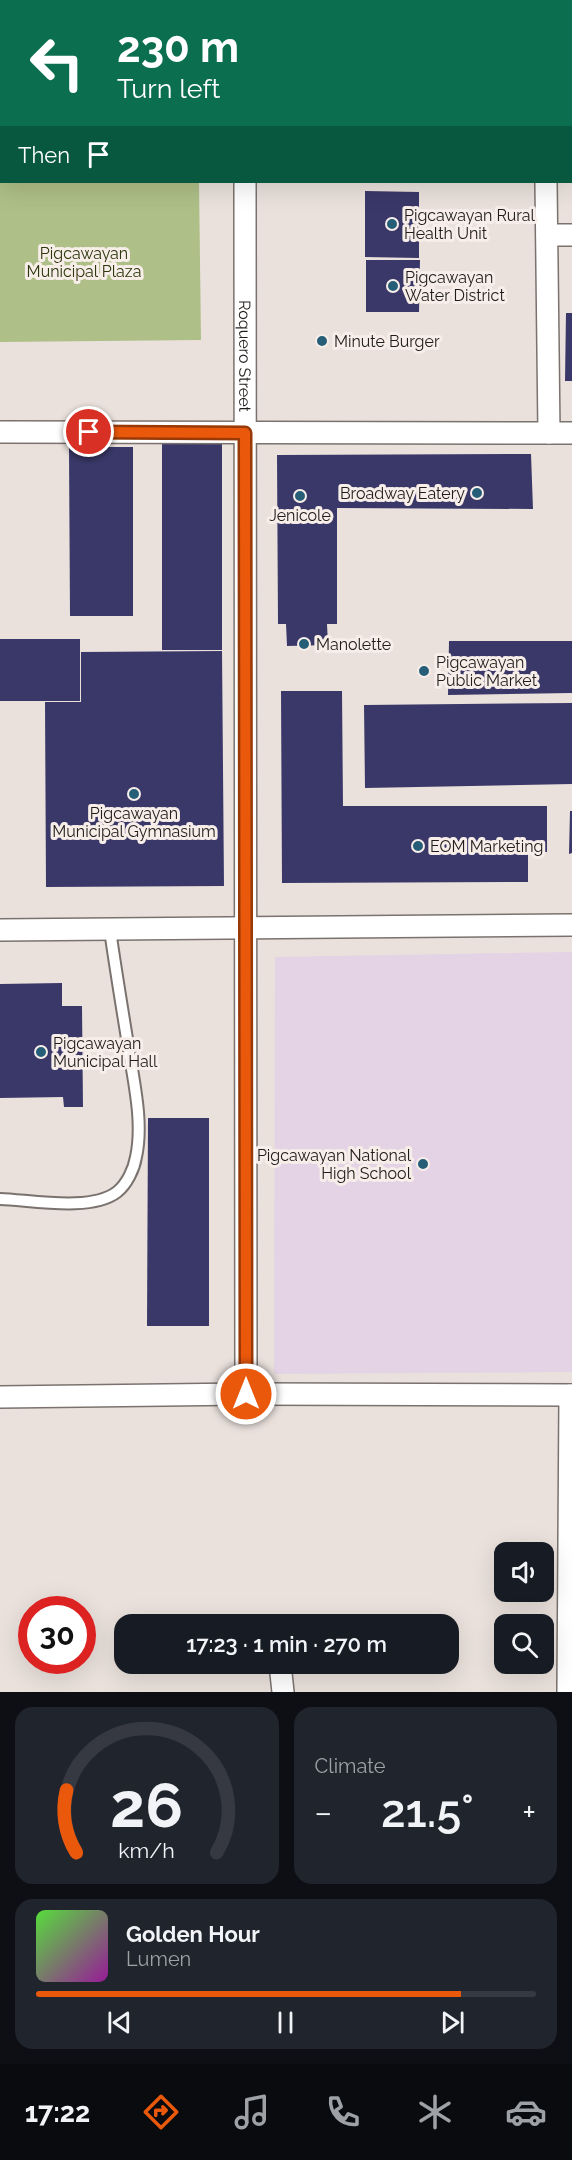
<!DOCTYPE html>
<html lang="en">
<head>
<meta charset="utf-8">
<style>
  :root { --surface:#171b24; --page:#20242c; --text:#f1f3f6; --muted:#9ea1a6; --line:#363941; --accent:#ea580c }
  body { margin:0; font-family:Raleway,sans-serif; background:var(--page); color:var(--text); height:100vh; display:flex; flex-direction:column; font-size:22px; white-space:nowrap }
  * { box-sizing:border-box; margin:0 }
  p { font-size:20px; color:var(--muted) }
  .icon { flex:none; width:33px; height:33px; fill:none; stroke:currentColor; stroke-width:2; stroke-linecap:round; stroke-linejoin:round }
  .map { position:relative; height:1692px; overflow:hidden }
  .details { display:flex; flex-direction:column; gap:15px; padding:15px; background:#0d0f14; flex:1 }
  .details>* { flex:none }
  .guide { position:absolute; left:0px; top:0px; width:573px; height:183px; box-shadow:0 6px 24px #0002; background:#0b6e4f; color:#fff; overflow:hidden }
  .tools { position:absolute; left:494px; top:1542px; display:grid; gap:12px }
  .tools a { display:grid; place-items:center; width:60px; height:60px; border-radius:12px; background:var(--surface); box-shadow:0 6px 24px #0002; font-size:30px }
  .speed { position:absolute; left:18px; top:1596px; display:flex; gap:12px; font-size:30px; font-weight:700; text-align:center }
  .speed>* { display:grid; place-content:center; width:78px; height:78px; border-radius:50%; background:var(--surface); box-shadow:0 6px 24px #0002; line-height:1 }
  .speed .limit { border:9px solid #d22; background:#fff; color:#111 }
  .pin { position:absolute; display:grid; place-items:center; width:51px; height:51px; color:#fff; margin:-26px; border:3px solid #fff; border-radius:50%; box-shadow:0 2px 6px #0007 }
  .me { position:absolute; width:66px; margin:-33px; rotate:0deg; stroke-linejoin:round; filter:drop-shadow(0 0 4px #0008) }
  .turn { display:flex; align-items:center; gap:21px; height:126px; padding:0 18px; font-size:27px }
  .turn .icon { width:78px; height:78px; stroke-width:2.5 }
  .turn b { display:block; font-size:42px; line-height:51px }
  .then { display:flex; align-items:center; height:57px; padding:0 18px; background:#0003; gap:12px; font-size:22px }
  .big { font-size:45px; font-weight:600; line-height:1.1 }
  .details .tile { flex:1; display:flex; flex-direction:column; justify-content:center; gap:9px; min-width:0; padding:0 21px; border-radius:18px; background:var(--page) }
  .details .dial { align-items:center; gap:0 }
  .dial svg { height:156px; overflow:visible; fill:none; stroke:var(--line); stroke-width:7; stroke-linecap:round; text-anchor:middle }
  .dial text { fill:var(--text); stroke:none }
  .song { display:flex; align-items:center; gap:18px }
  .cover { width:72px; height:72px; border-radius:9px; background:linear-gradient(135deg,hsl(110 70% 55%),hsl(300 70% 35%)) }
  .played { height:6px; border-radius:3px; background:linear-gradient(90deg,var(--accent) 85%,var(--line) 85%) }
  .keys { display:flex; justify-content:space-around; direction:ltr }
  .heat { display:flex; justify-content:space-between; align-items:center; font-size:33px; direction:ltr }
  .details .tiles { flex:1; display:grid; gap:15px; grid-template-columns:1fr 1fr }
  .tile:last-child { grid-column:span 2 }
  .trip { position:absolute; left:114px; top:1614px; width:345px; height:60px; border-radius:18px; background:var(--surface); box-shadow:0 6px 24px #0002; font-weight:600; line-height:60px; text-align:center }
  .dock { display:flex; height:96px; justify-content:space-around; align-items:center; background:#090b0e; color:var(--muted) }
  .dock .icon { width:42px; height:42px }
  .dock .active { color:var(--accent) }
  .dock b { font-size:27px; color:var(--text) }
  .map>svg:first-child { display:block }
  .education { fill:#e3d3e5 }
  .green { fill:#aebf87 }
  .building { fill:#3a3868 }
  .lines { fill:none; stroke-linecap:round; stroke-linejoin:round }
  .lane-casing { stroke:#7a726e; stroke-width:14 }
  .street-casing { stroke:#7a726e; stroke-width:24 }
  .lane { stroke:#fff; stroke-width:10 }
  .street { stroke:#fff; stroke-width:21 }
  .route-casing { stroke:#983908; stroke-width:15 }
  .route { stroke:#ea580c; stroke-width:10 }
  .poi-dot { fill:#265e78; stroke:#f7eee9; stroke-width:2 }
  .labels { text-anchor:middle; dominant-baseline:central; stroke-width:6; stroke-linejoin:round; paint-order:stroke }
  .poi-label { font-size:16px; fill:#1f1c1a; stroke:#f7eee9; text-anchor:start }
  .park-label { font-size:16px; fill:#2d370c; stroke:#f7eee9 }
  .street-label { font-size:16px; fill:#1f1c1a; stroke:#f7eee9 }
</style>
</head>
<body>
<div class="map">
<svg width="572" height="1692" viewBox="0 0 572 1692">
  <rect width="100%" height="100%" fill="#eae1dc"/>
  <!-- education -->
  <polygon class="education" points="572,952 572,1372 274,1374 275,957"/>
  <!-- green -->
  <polygon class="green" points="0,0 198,0 2,2 2,182 199,182 201,340 0,342"/>
  <!-- building -->
  <g class="building">
    <polygon points="365,191 419,192 419,258 365,257"/>
    <polygon points="366,260 420,260 419,312 366,312"/>
    <polygon points="566,313 572,313 572,381 565,381"/>
    <rect x="162" y="444" width="60" height="206"/>
    <polygon points="69,447 133,447 133,616 70,616"/>
    <polygon points="531,454 533,509 337,508 337,624 327,624 328,645 287,646 286,624 278,624 277,455"/>
    <rect x="0" y="639" width="80" height="62"/>
    <polygon points="449,641 572,641 572,693 448,695"/>
    <polygon points="222,651 224,886 46,887 45,702 81,702 81,652"/>
    <polygon points="281,691 342,691 343,806 547,806 547,852 528,852 528,882 282,883"/>
    <polygon points="572,703 572,784 365,788 364,705"/>
    <polygon points="570,811 572,811 572,853 569,854"/>
    <polygon points="62,983 62,1006 82,1006 83,1107 64,1107 63,1097 0,1098 0,984"/>
    <polygon points="148,1118 209,1118 209,1326 147,1326"/>
  </g>
  <g class="lines">
    <defs>
      <path id="lane" d="M0,1199C31,1200 91,1212 117,1192C127,1184 134,1169 136,1157C143,1125 135,1088 130,1057C123,1014 116,972 110,930"/>
      <g id="street">
        <polyline points="245,0 245,2"/>
        <polyline points="544,0 544,2"/>
        <path id="s1" d="M245,182L246,1394"/>
        <polyline points="546,182 549,433"/>
        <polyline points="547,235 572,235"/>
        <polyline points="0,432 572,433"/>
        <polyline points="0,930 572,925"/>
        <polyline points="0,1397 246,1394 572,1395"/>
        <polyline points="280,1664 283,1692"/>
        <polyline points="568,1692 570,1395"/>
      </g>
    </defs>
    <!-- lane casing -->
    <use href="#lane" class="lane-casing"/>
    <!-- street casing -->
    <use href="#street" class="street-casing"/>
    <!-- lane -->
    <use href="#lane" class="lane"/>
    <!-- street -->
    <use href="#street" class="street"/>
  </g>
  <g class="lines">
    <defs>
      <polyline id="route" points="89,432 245,433 246,1394"/>
    </defs>
    <!-- route casing -->
    <use href="#route" class="route-casing"/>
    <!-- route -->
    <use href="#route" class="route"/>
  </g>
  <!-- markers -->
  <g class="poi-dot">
    <circle cx="392" cy="224" r="6"/>
    <circle cx="393" cy="286" r="6"/>
    <circle cx="322" cy="341" r="6"/>
    <circle cx="477" cy="493" r="6"/>
    <circle cx="300" cy="496" r="6"/>
    <circle cx="304" cy="644" r="6"/>
    <circle cx="424" cy="671" r="6"/>
    <circle cx="134" cy="794" r="6"/>
    <circle cx="418" cy="846" r="6"/>
    <circle cx="41" cy="1052" r="6"/>
    <circle cx="423" cy="1164" r="6"/>
  </g>
  <g class="labels">
    <!-- poi labels -->
    <g class="poi-label">
      <text x="404" y="215">Pigcawayan Rural<tspan x="404" dy="18">Health Unit</tspan></text>
      <text x="405" y="277">Pigcawayan<tspan x="405" dy="18">Water District</tspan></text>
      <text x="334" y="341">Minute Burger</text>
      <text x="465" y="493" text-anchor="end">Broadway Eatery</text>
      <text x="300" y="515" text-anchor="middle">Jenicole</text>
      <text x="316" y="644">Manolette</text>
      <text x="436" y="662">Pigcawayan<tspan x="436" dy="18">Public Market</tspan></text>
      <text x="134" y="813" text-anchor="middle">Pigcawayan<tspan x="134" dy="18">Municipal Gymnasium</tspan></text>
      <text x="430" y="846">EOM Marketing</text>
      <text x="53" y="1043">Pigcawayan<tspan x="53" dy="18">Municipal Hall</tspan></text>
      <text x="411" y="1155" text-anchor="end">Pigcawayan National<tspan x="411" dy="18">High School</tspan></text>
    </g>
    <!-- park labels -->
    <g class="park-label">
      <text x="84" y="253">Pigcawayan<tspan x="84" dy="18">Municipal Plaza</tspan></text>
    </g>
    <!-- street labels -->
    <g class="street-label">
      <text stroke="none"><textPath href="#s1" startOffset="174">Roquero Street</textPath></text>
    </g>
  </g>
</svg>
<div class="tools">
<a><svg class="icon" aria-label="sound" viewBox="0 0 24 24"><path d="M4 9h4l5-4v14l-5-4H4zM17 9q2 3 0 6"/></svg></a>
<a><svg class="icon" aria-label="search" viewBox="0 0 24 24"><circle cx="10" cy="10" r="6"/><path d="M15 15l6 6"/></svg></a>
</div>
<div class="speed"><div class="limit">30</div></div>
<div class="pin" style="left:89px;top:432px;background:#d93025"><svg class="icon" aria-label="arrive" viewBox="0 0 24 24"><path d="M6 21V4h12l-3 4 3 4H6"/></svg></div>
<svg class="me" style="left:246px;top:1394px" viewBox="-20 -20 40 40"><circle r="17" fill="#ea580c" stroke="#fff" stroke-width="3"/><path d="M0-11L8 9 0 5-8 9z" fill="#fff"/></svg>
<div class="trip">17:23 · 1 min · 270 m</div>
<div class="guide">
<div class="turn"><svg class="icon" aria-label="left" viewBox="0 0 24 24"><path d="M17 20v-9H6M10 6l-5 5 5 5"/></svg><div><b>230 m</b>Turn left</div></div>
<div class="then">Then<svg class="icon" aria-label="arrive" viewBox="0 0 24 24"><path d="M6 21V4h12l-3 4 3 4H6"/></svg></div>
</div>
</div>
<section class="details">
<div class="tiles">
<div class="tile dial"><svg viewBox="0 0 100 80">
<path d="M14 69A42 42 0 1 1 86 69"/>
<path d="M14 69A42 42 0 0 1 9 37" stroke="#ea580c"/>
<text x="50" y="56" font-size="32" font-weight="700">26</text>
<text x="50" y="72" font-size="11">km/h</text>
</svg></div>
<div class="tile"><p>Climate</p>
<div class="heat"><a>−</a><b class="big">21.5°</b><a>+</a></div>
</div>
<div class="tile">
<div class="song"><i class="cover"></i><div><b>Golden Hour</b><p>Lumen</p></div></div>
<div class="played"></div>
<div class="keys"><svg class="icon" aria-label="previous" viewBox="0 0 24 24"><path d="M18 5L8 12l10 7zM5 5v14"/></svg><svg class="icon" aria-label="pause" viewBox="0 0 24 24"><path d="M8 5v14M16 5v14"/></svg><svg class="icon" aria-label="next" viewBox="0 0 24 24"><path d="M6 5l10 7-10 7zM19 5v14"/></svg></div>
</div>
</div>
</section>
<nav class="dock">
<b>17:22</b>
<svg class="icon active" aria-label="directions" viewBox="0 0 24 24"><path d="M12 3l9 9-9 9-9-9zM9 14v-3h6M13 9l2 2-2 2"/></svg>
<svg class="icon" aria-label="music" viewBox="0 0 24 24"><path d="M9 18V5l10-2v13"/><circle cx="6" cy="18" r="3"/><circle cx="16" cy="16" r="3"/></svg>
<svg class="icon" aria-label="phone" viewBox="0 0 24 24"><path d="M5 4h4l2 5-3 2q2 4 5 5l2-3 5 2v4C11 20 4 13 5 4z"/></svg>
<svg class="icon" aria-label="climate" viewBox="0 0 24 24"><path d="M12 3v18M4 7l16 10M4 17L20 7"/></svg>
<svg class="icon" aria-label="car" viewBox="0 0 24 24"><path d="M5 17H2v-5l4-1 3-4h7l3 4 3 1v5h-3M9 17h6M6 11h13"/><circle cx="7" cy="17" r="2"/><circle cx="17" cy="17" r="2"/></svg>
</nav>
</body>
</html>
